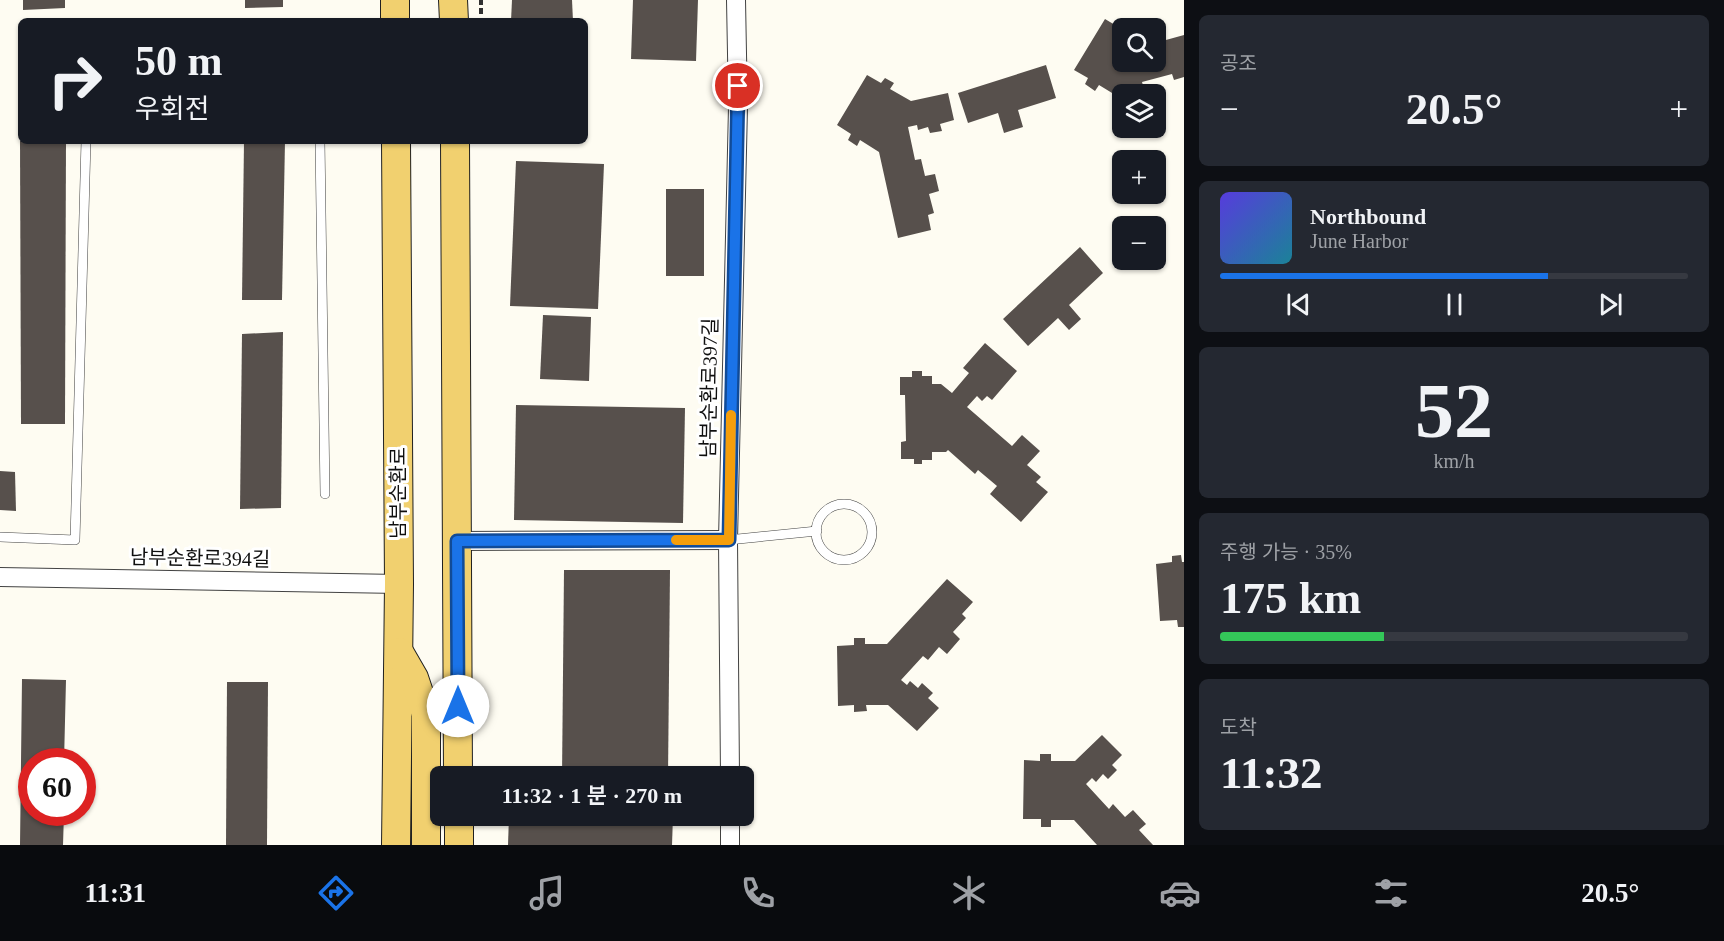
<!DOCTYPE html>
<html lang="ko">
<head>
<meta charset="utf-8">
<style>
  :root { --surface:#171b24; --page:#242831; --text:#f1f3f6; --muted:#9ea1a6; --line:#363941; --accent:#1a73e8 }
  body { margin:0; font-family:"Times New Roman","Noto Sans KR",serif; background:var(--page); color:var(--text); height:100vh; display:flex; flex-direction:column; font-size:22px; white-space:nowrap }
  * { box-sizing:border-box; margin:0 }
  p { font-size:20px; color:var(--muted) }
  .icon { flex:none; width:33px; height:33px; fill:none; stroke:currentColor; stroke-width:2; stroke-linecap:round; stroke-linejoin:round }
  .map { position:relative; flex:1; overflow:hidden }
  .side { display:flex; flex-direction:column; gap:15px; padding:15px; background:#0d0f14; width:540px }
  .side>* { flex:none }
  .banner { position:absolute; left:18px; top:18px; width:570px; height:126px; border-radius:9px; box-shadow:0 2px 4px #0004; background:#171b24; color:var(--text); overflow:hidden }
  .buttons { position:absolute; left:1112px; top:18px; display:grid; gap:12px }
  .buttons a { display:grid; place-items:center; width:54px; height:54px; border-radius:9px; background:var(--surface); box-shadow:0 2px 4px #0004; font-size:30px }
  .speed { position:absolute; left:18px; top:748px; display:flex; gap:12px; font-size:30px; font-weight:700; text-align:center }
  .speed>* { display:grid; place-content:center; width:78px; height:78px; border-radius:50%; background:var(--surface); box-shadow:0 2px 4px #0004; line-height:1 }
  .speed .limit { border:9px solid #d22; background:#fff; color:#111 }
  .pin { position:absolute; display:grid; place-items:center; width:51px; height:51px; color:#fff; margin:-26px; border:3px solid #fff; border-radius:50%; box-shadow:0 2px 6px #0007 }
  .me { position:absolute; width:66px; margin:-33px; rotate:0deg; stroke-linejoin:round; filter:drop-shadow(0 0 4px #0008) }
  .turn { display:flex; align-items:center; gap:21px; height:126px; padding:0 18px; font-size:27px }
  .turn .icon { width:78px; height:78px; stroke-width:2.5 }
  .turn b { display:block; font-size:42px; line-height:51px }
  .big { font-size:45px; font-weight:600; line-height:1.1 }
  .side .widget { flex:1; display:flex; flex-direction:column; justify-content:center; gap:9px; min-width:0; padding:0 21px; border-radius:9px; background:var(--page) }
  .side .dial { align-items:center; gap:0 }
  .dial b { font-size:78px; line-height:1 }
  .song { display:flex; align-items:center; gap:18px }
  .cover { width:72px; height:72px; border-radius:9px; background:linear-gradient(135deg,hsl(250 70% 55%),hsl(190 70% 35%)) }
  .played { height:6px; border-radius:3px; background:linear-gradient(90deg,var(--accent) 70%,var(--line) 70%) }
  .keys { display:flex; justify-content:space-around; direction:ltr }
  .heat { display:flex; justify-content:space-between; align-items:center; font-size:33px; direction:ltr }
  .charge { height:9px; border-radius:4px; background:linear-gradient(90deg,#34c759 35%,var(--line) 0) }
  .trip { position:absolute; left:430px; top:766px; width:324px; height:60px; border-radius:9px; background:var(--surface); box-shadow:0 2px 4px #0004; font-weight:600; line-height:60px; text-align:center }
  .tab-bar { display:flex; height:96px; justify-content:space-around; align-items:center; background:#090b0e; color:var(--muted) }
  .tab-bar .icon { width:42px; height:42px }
  .tab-bar .current { color:var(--accent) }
  .tab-bar b { font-size:27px; color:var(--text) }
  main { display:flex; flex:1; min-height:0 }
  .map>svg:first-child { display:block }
  .building { fill:#57504c }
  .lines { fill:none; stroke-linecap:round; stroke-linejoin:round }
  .lane-casing { stroke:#424242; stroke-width:10 }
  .street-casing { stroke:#424242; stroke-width:20 }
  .primary-casing { stroke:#202020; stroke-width:30 }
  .path { stroke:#313131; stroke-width:4; stroke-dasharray:6 3; stroke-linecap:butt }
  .lane { stroke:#fff; stroke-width:9 }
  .street { stroke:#fff; stroke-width:18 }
  .primary { stroke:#f1d06f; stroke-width:28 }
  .route-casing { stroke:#114b97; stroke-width:15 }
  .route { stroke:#1a73e8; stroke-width:10 }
  .slow { stroke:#f59e0b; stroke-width:10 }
  .labels { text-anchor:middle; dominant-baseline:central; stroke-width:6; stroke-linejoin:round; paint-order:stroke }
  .street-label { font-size:20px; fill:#0f0f0f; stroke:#fff }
</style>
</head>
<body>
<main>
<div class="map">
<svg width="1184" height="845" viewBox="0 0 1184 845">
  <rect width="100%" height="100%" fill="#fefcf2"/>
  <!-- building -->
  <g class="building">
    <polygon points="23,0 65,0 65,8 23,10"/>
    <polygon points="245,0 283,0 283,7 245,8"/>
    <polygon points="512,0 572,0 573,21 511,21"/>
    <polygon points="633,0 698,0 696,61 631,59"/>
    <polygon points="1105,19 1120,28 1124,22 1136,28 1122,28 1122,62 1155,62 1155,43 1184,35 1184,77 1174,80 1172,74 1142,82 1144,89 1148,88 1150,94 1122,94 1121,111 1117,96 1099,85 1095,91 1085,84 1088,78 1074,70"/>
    <polygon points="1046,65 1056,98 1018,110 1023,127 1004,133 998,113 968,123 958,93"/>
    <polygon points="867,75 881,83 885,78 894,83 890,89 911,101 948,93 954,120 940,124 942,131 930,133 928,127 918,130 917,125 908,127 915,160 921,159 925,176 935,174 939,191 929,194 934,213 928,215 931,230 898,238 879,152 860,140 857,146 848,140 851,134 837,125"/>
    <polygon points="1157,96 1161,111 1155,112 1155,97"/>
    <polygon points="1126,128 1151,128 1127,135"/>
    <polygon points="20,141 66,141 65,424 21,424"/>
    <polygon points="244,141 285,141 282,300 242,300"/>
    <polygon points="516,161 604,164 598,309 510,306"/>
    <rect x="666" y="189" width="38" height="87"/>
    <polygon points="1080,247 1103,273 1069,305 1081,319 1069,330 1058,318 1028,346 1003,319"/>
    <polygon points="543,315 591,317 589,381 540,379"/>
    <polygon points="283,332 281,508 240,509 242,334"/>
    <polygon points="985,343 1017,371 992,400 987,396 982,401 977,396 967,407 1012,446 1022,435 1040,451 1027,465 1041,477 1036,482 1048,492 1021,522 990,494 997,486 978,470 975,474 948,450 946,452 932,452 932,460 922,460 922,464 914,464 914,459 901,459 901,442 906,441 905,395 900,395 900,377 912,377 912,371 922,371 922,376 932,376 932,384 941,384 952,393 969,373 963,368"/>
    <polygon points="516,405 685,408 683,523 514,520"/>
    <polygon points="0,471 15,472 16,511 0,510"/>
    <polygon points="1181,555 1182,562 1184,562 1184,627 1178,627 1177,620 1160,621 1156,564 1172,562 1172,556"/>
    <polygon points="564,570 670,570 668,777 562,777"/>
    <polygon points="947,579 973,602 962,614 966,618 953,632 960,639 947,654 939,647 928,660 923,656 901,680 907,685 910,681 918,688 922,683 933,693 928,698 939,708 917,731 888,705 866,705 867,711 854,712 854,705 838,706 837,646 854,645 854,638 865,638 865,644 887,644"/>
    <polygon points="22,679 66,680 64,762 32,762 32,813 64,813 63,845 20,845"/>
    <polygon points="227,682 268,682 267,845 226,845"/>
    <polygon points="1102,735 1122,755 1112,765 1117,770 1108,779 1103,774 1096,782 1092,778 1086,784 1109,809 1113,804 1125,817 1133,810 1146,824 1139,830 1153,845 1097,845 1074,820 1051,820 1051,827 1041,827 1041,819 1023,819 1024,760 1040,761 1040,754 1051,754 1051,761 1075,761"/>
    <polygon points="509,816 673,816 672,845 508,845"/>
  </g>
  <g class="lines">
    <defs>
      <g id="lane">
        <polyline points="320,141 325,494"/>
        <circle cx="844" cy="532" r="28"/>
        <polyline points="0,537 75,540 86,141"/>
        <polyline points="728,540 817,531"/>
      </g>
      <g id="street">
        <polyline points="457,541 728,540"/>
        <polyline points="0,577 399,584"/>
        <polyline points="730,777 728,540 738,107 736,0"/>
        <polyline points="730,816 730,845"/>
      </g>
      <g id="primary">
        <polyline points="453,0 454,21"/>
        <polyline points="395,21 395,0"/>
        <polyline points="396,141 399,584 396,845"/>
        <polyline points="455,141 458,777"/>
        <polyline points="399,652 414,678 426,714 426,845"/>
        <polyline points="459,816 459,845"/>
      </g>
    </defs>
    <!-- lane casing -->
    <use href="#lane" class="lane-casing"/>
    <!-- street casing -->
    <use href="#street" class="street-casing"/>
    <!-- primary casing -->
    <use href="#primary" class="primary-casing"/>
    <!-- path -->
    <polyline class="path" points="481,14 481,0"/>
    <!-- lane -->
    <use href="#lane" class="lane"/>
    <!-- street -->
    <use href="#street" class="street"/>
    <!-- primary -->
    <use href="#primary" class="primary"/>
  </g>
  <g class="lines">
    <defs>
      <polyline id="route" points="458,706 457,541 729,540 738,86"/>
    </defs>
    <!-- route casing -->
    <use href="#route" class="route-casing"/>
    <!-- route -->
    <use href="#route" class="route"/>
    <!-- slow -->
    <polyline class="slow" points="676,540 729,540 731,415"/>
  </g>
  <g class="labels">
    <!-- street labels -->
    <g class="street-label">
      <text transform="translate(709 388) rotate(-89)">남부순환로397길</text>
      <text transform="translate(398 493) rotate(-90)">남부순환로</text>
      <text transform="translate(200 558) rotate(1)">남부순환로394길</text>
    </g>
  </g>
</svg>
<div class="buttons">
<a><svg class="icon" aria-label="search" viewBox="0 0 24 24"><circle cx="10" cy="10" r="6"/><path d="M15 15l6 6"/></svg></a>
<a><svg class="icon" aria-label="layers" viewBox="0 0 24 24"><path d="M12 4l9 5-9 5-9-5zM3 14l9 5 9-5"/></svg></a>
<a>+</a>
<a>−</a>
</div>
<div class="speed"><div class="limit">60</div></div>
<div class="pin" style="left:738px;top:86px;background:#d93025"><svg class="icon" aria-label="arrive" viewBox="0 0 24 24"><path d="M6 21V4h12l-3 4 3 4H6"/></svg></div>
<svg class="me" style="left:458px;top:706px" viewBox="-20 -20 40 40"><circle r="19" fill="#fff"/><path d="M0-13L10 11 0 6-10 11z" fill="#1a73e8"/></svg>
<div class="trip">11:32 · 1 분 · 270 m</div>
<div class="banner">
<div class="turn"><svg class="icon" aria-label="right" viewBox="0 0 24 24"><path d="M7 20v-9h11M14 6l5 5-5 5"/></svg><div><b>50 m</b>우회전</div></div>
</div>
</div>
<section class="side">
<div class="widget"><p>공조</p>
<div class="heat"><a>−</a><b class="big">20.5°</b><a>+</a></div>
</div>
<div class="widget">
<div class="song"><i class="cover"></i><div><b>Northbound</b><p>June Harbor</p></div></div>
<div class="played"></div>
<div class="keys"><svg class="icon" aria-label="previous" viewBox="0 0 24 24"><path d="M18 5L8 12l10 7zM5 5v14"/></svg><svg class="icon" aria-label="pause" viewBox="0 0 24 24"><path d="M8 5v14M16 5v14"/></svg><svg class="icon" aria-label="next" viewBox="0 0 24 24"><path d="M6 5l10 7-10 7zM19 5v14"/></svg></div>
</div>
<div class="widget dial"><b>52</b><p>km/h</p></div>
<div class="widget"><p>주행 가능 · 35%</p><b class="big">175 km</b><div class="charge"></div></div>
<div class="widget"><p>도착</p><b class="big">11:32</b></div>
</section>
</main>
<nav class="tab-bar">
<b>11:31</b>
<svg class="icon current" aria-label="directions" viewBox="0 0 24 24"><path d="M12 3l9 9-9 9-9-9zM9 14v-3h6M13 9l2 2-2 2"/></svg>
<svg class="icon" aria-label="music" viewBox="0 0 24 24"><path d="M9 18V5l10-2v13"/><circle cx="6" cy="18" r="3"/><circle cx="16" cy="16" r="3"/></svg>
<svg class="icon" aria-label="phone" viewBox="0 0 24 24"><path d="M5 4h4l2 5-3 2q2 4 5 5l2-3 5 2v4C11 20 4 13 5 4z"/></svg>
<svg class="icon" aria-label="climate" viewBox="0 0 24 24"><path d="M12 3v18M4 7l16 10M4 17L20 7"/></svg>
<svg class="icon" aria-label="car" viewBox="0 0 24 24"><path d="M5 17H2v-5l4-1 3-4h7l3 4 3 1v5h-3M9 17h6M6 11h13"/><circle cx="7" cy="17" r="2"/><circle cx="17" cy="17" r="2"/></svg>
<svg class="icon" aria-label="filters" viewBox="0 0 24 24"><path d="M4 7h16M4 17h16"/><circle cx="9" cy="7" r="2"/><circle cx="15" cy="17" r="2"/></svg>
<b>20.5°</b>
</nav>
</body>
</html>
